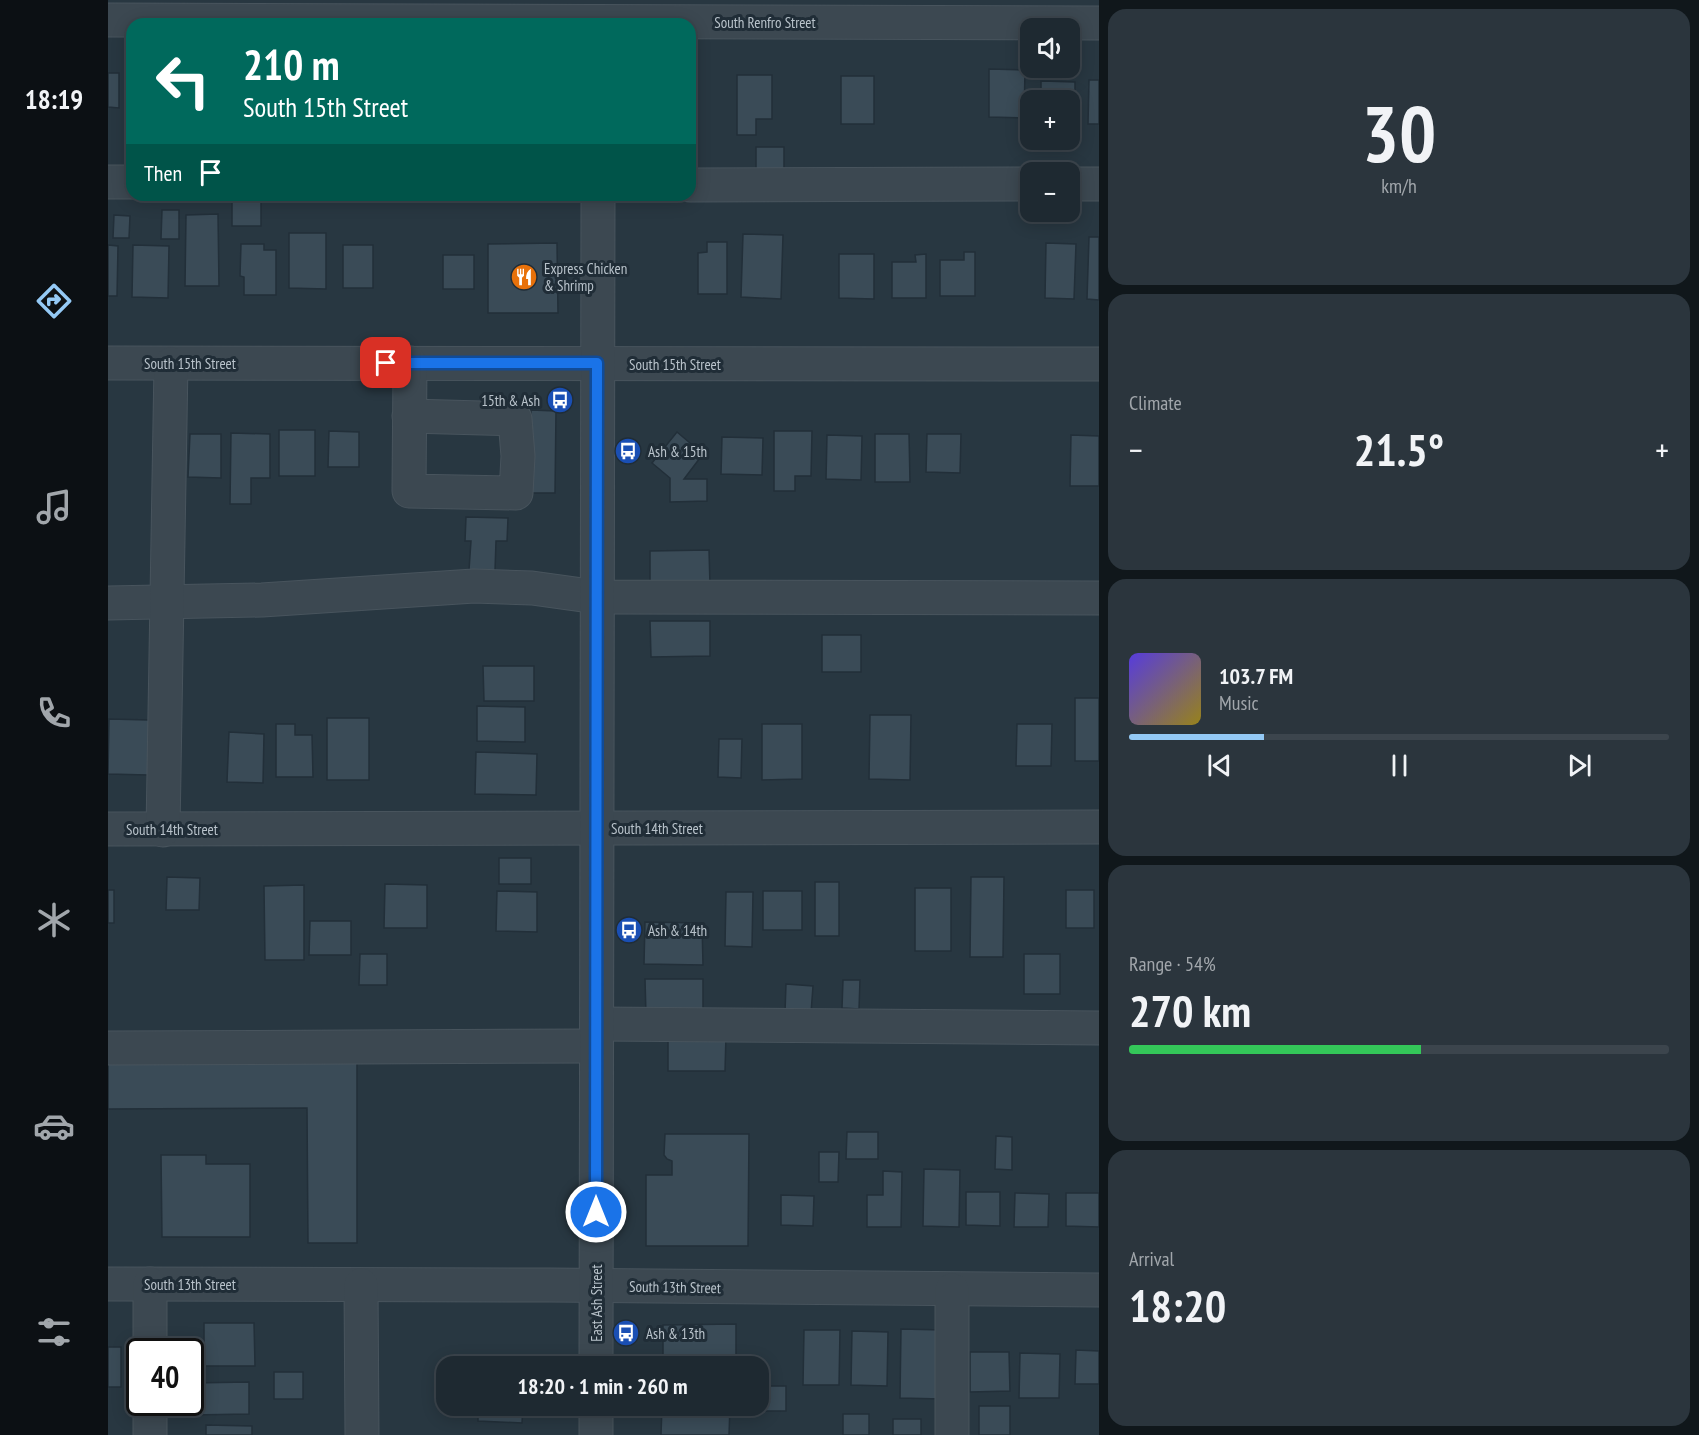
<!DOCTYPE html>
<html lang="en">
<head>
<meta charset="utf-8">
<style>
  :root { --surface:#1e2931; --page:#2b353d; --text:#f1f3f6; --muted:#a1a6ab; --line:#3c454d; --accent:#94c9f5 }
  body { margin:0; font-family:"PT Sans Narrow",sans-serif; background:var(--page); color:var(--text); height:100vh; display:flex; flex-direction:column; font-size:22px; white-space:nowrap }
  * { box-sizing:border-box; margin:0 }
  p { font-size:20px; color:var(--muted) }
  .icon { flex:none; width:33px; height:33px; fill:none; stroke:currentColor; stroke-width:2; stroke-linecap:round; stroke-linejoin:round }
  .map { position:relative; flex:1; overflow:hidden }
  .panel { display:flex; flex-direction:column; gap:9px; padding:9px; background:#10171b; width:600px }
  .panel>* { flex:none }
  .banner { position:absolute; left:18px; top:18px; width:570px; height:183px; border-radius:18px; box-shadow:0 3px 15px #0003,0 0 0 2px var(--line); background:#00695c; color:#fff; overflow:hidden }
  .fabs { position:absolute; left:912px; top:18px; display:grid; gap:12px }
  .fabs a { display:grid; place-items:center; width:60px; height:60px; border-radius:12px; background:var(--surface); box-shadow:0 3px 15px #0003,0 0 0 2px var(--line); font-size:30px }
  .speed { position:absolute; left:18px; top:1338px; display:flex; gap:12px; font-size:30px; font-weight:700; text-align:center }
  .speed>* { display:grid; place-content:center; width:78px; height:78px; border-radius:50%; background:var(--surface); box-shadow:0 3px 15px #0003,0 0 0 2px var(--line); line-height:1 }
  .speed .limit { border:3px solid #111; border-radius:9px; background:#fff; color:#111 }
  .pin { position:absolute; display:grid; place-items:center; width:51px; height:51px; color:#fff; margin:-26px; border-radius:12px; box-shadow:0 3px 9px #0006 }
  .me { position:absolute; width:66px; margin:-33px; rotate:0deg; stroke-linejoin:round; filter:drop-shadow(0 0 4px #0008) }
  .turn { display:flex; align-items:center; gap:21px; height:126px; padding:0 18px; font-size:27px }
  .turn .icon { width:78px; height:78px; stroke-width:2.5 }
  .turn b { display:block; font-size:42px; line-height:51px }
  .then { display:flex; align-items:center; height:57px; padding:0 18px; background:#0003; gap:12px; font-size:22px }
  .big { font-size:45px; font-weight:700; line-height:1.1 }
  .panel .tile { flex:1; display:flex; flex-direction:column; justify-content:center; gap:9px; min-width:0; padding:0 21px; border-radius:18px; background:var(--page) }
  .panel .dial { align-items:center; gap:0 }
  .dial b { font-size:78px; line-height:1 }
  .song { display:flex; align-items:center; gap:18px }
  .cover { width:72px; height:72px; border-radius:9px; background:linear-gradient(135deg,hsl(250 70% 55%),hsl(50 70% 35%)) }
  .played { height:6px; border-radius:3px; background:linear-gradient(90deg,var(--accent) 25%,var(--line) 25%) }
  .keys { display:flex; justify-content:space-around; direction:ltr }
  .heat { display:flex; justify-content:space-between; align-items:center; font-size:33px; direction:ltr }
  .charge { height:9px; border-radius:4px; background:linear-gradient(90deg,#34c759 54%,var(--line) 0) }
  .trip { position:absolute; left:328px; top:1356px; width:333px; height:60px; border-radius:18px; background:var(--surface); box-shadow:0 3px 15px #0003,0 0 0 2px var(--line); font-weight:700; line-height:60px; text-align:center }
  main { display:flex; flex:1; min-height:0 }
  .menu { display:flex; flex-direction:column; width:108px; justify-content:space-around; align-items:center; background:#0c1014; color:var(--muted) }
  .menu .icon { width:42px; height:42px }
  .menu .selected { color:var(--accent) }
  .menu b { font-size:27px; color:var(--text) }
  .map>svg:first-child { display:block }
  .building { fill:#3a4b57; stroke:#222f39; stroke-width:1.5 }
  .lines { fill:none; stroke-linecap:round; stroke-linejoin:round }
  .minor-casing { stroke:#48545d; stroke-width:35 }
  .minor { stroke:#3c4851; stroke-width:33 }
  .route-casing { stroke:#114b97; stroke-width:15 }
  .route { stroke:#1a73e8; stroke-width:10 }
  .labels { text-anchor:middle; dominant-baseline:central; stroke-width:6; stroke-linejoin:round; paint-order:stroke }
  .street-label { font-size:15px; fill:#b9c3cb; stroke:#202d37 }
  .poi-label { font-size:15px; fill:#b9c3cb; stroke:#202d37; text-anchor:start }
</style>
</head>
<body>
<main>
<nav class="menu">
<b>18:19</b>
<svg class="icon selected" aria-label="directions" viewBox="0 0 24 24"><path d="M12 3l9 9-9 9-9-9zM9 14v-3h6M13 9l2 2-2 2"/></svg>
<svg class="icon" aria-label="music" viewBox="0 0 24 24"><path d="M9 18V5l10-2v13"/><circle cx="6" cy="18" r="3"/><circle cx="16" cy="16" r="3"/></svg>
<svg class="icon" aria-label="phone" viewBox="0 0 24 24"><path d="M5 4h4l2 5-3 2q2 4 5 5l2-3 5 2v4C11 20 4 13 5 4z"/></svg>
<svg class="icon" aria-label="climate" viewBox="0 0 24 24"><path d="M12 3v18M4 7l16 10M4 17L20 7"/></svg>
<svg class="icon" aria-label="car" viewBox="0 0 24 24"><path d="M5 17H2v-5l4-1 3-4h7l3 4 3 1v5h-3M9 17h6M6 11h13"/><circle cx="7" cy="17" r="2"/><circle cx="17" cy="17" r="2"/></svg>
<svg class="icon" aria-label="filters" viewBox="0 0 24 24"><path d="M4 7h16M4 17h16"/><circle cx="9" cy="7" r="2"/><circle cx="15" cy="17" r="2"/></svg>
</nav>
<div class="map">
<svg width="991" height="1435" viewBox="0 0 991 1435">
  <rect width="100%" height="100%" fill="#283741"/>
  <!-- building -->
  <g class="building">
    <polygon points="881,69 917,70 916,118 881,117"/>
    <polygon points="0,73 11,73 11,108 0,107"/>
    <polygon points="629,75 664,75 664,119 648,119 648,135 629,135"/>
    <rect x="733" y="76" width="33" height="48"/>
    <polygon points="981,80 991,80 991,124 980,124"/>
    <polygon points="933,81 967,82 967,117 962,117 962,100 933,100"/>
    <polygon points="648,147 676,147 676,176 648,177"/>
    <rect x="124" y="195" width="29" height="31"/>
    <polygon points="54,210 71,210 71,239 53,239"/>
    <polygon points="110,214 111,286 77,286 78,215"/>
    <polygon points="6,215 22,216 21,238 5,238"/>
    <polygon points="181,233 218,233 218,289 181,288"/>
    <polygon points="635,234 675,235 673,299 633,297"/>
    <polygon points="981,237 991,237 991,300 979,299"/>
    <polygon points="599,242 619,242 619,294 590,294 590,253 599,252"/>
    <polygon points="449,243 450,313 380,313 380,244"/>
    <polygon points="938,243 968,244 966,299 937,298"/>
    <polygon points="133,244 156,244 156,250 168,250 168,295 136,295 136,277 132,276"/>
    <polygon points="0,245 10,246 9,296 0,296"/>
    <polygon points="25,245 61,246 60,298 24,297"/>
    <rect x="235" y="245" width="30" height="43"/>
    <polygon points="856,252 867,252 867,296 832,296 832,260 856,260"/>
    <polygon points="731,254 766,254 766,299 731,298"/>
    <polygon points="818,254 818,298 784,298 784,262 808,262 807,255"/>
    <rect x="335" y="255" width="31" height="34"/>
    <polygon points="423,410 448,411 447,493 422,493"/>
    <rect x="171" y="430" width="36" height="46"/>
    <polygon points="221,431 251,432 251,467 220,467"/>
    <polygon points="666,431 704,431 703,476 687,476 687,491 666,491"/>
    <polygon points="569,432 595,454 576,479 599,479 599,501 562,502 562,478 544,463"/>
    <polygon points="123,433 162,434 162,478 143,478 143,504 122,504"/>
    <polygon points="82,434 113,434 113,478 80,477"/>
    <polygon points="767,434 801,434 802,482 767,482"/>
    <polygon points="819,434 853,434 852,473 818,472"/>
    <polygon points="719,435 754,436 753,480 718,479"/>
    <polygon points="963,435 991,436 991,486 962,486"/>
    <polygon points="614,437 655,438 654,475 613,474"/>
    <polygon points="358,517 400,518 399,541 388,541 387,571 361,570 363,541 357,541"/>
    <polygon points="601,550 602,585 542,586 542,551"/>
    <polygon points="542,621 602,621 602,656 543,657"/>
    <rect x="714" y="635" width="39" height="37"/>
    <polygon points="375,666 426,666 426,701 376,701"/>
    <rect x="967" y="698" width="24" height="63"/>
    <polygon points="369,706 417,707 417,742 369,741"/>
    <polygon points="762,715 803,715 802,780 761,779"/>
    <rect x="219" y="718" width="42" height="62"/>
    <polygon points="1,719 41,720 40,775 0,774"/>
    <polygon points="168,724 187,724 187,735 204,735 205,777 168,777"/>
    <polygon points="654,724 694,724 694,779 654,780"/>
    <polygon points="909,724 944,724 943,766 908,766"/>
    <polygon points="121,732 156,734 155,783 119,782"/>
    <polygon points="611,739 634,739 633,778 610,777"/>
    <polygon points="368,752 429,754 428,795 367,794"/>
    <rect x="391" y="858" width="32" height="26"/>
    <polygon points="59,877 92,878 91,910 58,910"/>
    <polygon points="863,877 896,877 895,957 862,957"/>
    <rect x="707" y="882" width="24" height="54"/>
    <polygon points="277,884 319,885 319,928 276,928"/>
    <polygon points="196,885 196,960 157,960 156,886"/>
    <rect x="807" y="888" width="36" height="63"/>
    <rect x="0" y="890" width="6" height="33"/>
    <rect x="958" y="890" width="28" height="38"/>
    <polygon points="389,891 429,892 429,932 388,931"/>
    <rect x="655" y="891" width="39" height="39"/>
    <polygon points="618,892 645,892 644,947 617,946"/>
    <polygon points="202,921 243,921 243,955 201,955"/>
    <polygon points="537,922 594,923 595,965 536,964"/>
    <polygon points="252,954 279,954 279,985 251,985"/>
    <rect x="916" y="954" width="36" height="40"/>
    <polygon points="537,979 595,979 595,1015 538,1015"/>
    <polygon points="735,980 752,980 751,1009 734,1008"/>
    <polygon points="678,984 705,986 703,1013 677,1012"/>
    <polygon points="560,1035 618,1035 617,1071 560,1071"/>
    <polygon points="249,1057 249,1243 200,1243 199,1108 0,1109 0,1059"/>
    <polygon points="739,1132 770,1132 770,1159 738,1159"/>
    <polygon points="557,1134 641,1134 640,1246 538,1246 538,1175 564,1175 564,1161 559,1159 556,1155"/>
    <polygon points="888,1136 904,1137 904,1170 887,1169"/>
    <polygon points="711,1152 731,1152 730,1182 711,1182"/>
    <polygon points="53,1155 98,1155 98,1164 142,1164 142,1237 54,1237"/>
    <polygon points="816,1169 852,1170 851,1227 815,1226"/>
    <polygon points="775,1171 794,1172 793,1227 759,1227 759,1195 775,1195"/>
    <polygon points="858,1192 892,1192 892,1226 858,1225"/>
    <polygon points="907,1193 941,1194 940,1227 906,1227"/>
    <polygon points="958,1193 991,1193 991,1227 958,1226"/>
    <polygon points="673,1195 706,1196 705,1226 673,1225"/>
    <polygon points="96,1323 146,1323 147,1366 96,1366"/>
    <polygon points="628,1324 628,1366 587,1366 587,1363 555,1364 555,1325"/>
    <polygon points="793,1329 835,1330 834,1399 792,1398"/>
    <polygon points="696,1330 732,1330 731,1385 695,1385"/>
    <polygon points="744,1331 780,1332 779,1386 743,1385"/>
    <rect x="0" y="1347" width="13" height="40"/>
    <polygon points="968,1350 991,1351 991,1384 967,1384"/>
    <polygon points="862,1352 901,1352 902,1391 862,1392"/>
    <polygon points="912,1353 952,1354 951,1398 911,1398"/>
    <rect x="166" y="1372" width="29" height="27"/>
    <polygon points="141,1382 141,1414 83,1415 83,1383"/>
    <polygon points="651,1386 678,1386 678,1411 649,1411 649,1406 651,1406"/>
    <polygon points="370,1406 415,1406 414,1423 370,1421"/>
    <polygon points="554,1406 622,1406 621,1435 553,1435"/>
    <rect x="871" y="1406" width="31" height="29"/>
    <rect x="735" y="1414" width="26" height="21"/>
    <rect x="785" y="1419" width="28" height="16"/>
    <polygon points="98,1425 144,1426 144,1435 98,1435"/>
  </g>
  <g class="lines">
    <defs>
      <g id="minor">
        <polyline points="0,20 991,23"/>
        <polyline points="0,182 24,182"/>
        <polyline points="962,184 991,184"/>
        <polyline points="582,185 922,184"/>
        <polyline points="0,363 991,364"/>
        <polyline points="301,416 407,419 410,456 408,493 301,491 302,363"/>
        <polyline points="0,603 154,600 366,586 424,588 489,597 991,598"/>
        <polyline points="0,829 991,827"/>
        <polyline points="55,830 63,364"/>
        <polyline points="489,1024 991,1028"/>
        <polyline points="0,1048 488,1046"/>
        <polyline points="0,1284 441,1285 991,1290"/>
        <polyline points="42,1284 42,1352"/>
        <polyline points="253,1285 254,1435"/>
        <polyline points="844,1290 844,1435"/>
        <polyline points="488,1366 490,195"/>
        <polyline points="42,1435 42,1402"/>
        <polyline points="488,1435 488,1406"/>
      </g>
    </defs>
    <!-- minor casing -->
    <use href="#minor" class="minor-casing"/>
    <!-- minor -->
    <use href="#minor" class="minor"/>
  </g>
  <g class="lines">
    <defs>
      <polyline id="route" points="278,363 489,363 488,1212"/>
    </defs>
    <!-- route casing -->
    <use href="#route" class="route-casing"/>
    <!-- route -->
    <use href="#route" class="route"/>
  </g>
  <!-- icons -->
  <defs>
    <symbol id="restaurant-disc" viewBox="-11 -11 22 22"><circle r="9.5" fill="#e8710a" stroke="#202d37"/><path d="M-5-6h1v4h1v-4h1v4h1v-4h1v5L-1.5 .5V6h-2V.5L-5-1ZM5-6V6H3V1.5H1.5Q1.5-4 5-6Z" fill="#fff"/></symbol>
    <symbol id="bus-disc" viewBox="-11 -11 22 22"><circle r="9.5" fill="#1a4fb4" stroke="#202d37"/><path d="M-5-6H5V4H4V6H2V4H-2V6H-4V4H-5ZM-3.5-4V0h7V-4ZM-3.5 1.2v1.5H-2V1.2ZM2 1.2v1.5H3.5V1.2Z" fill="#fff"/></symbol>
  </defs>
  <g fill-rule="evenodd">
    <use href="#restaurant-disc" x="401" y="262" width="30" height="30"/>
    <use href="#bus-disc" x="437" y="385" width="30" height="30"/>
    <use href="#bus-disc" x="505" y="436" width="30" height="30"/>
    <use href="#bus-disc" x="506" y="915" width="30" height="30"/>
    <use href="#bus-disc" x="503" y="1318" width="30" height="30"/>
  </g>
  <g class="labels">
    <!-- street labels -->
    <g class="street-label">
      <text x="657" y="22">South Renfro Street</text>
      <text x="82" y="363">South 15th Street</text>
      <text x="567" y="364">South 15th Street</text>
      <text x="549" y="828">South 14th Street</text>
      <text x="64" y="829">South 14th Street</text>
      <text x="82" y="1284">South 13th Street</text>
      <text transform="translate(567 1287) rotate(1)">South 13th Street</text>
      <text transform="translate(488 1303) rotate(-90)">East Ash Street</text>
    </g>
    <!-- poi labels -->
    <g class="poi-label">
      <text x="436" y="268">Express Chicken<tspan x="436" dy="17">&amp; Shrimp</tspan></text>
      <text x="432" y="400" text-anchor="end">15th &amp; Ash</text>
      <text x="540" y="451">Ash &amp; 15th</text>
      <text x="540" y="930">Ash &amp; 14th</text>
      <text x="538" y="1333">Ash &amp; 13th</text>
    </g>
  </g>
</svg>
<div class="fabs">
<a><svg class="icon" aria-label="sound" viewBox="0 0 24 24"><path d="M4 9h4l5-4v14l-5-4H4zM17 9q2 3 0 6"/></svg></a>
<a>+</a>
<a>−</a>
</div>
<div class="speed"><div class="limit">40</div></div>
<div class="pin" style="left:278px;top:363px;background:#d93025"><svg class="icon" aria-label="arrive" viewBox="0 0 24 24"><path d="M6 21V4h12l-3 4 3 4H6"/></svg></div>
<svg class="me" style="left:488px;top:1212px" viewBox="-20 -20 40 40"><circle r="17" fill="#1a73e8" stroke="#fff" stroke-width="3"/><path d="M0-11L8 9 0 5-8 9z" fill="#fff"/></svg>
<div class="trip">18:20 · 1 min · 260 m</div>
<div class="banner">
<div class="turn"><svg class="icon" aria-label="left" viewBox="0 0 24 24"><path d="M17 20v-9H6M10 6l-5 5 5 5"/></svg><div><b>210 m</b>South 15th Street</div></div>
<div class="then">Then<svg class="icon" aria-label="arrive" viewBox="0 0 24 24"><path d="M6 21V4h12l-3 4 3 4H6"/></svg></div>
</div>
</div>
<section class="panel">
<div class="tile dial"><b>30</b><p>km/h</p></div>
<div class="tile"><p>Climate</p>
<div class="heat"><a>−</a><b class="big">21.5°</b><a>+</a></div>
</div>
<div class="tile">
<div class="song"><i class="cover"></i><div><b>103.7 FM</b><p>Music</p></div></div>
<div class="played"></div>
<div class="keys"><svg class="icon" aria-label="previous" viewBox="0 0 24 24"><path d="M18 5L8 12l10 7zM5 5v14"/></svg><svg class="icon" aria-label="pause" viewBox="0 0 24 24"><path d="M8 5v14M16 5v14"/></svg><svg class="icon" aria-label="next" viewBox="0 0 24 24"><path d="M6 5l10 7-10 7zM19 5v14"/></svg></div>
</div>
<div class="tile"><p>Range · 54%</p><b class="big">270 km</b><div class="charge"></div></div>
<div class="tile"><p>Arrival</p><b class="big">18:20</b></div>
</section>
</main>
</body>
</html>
